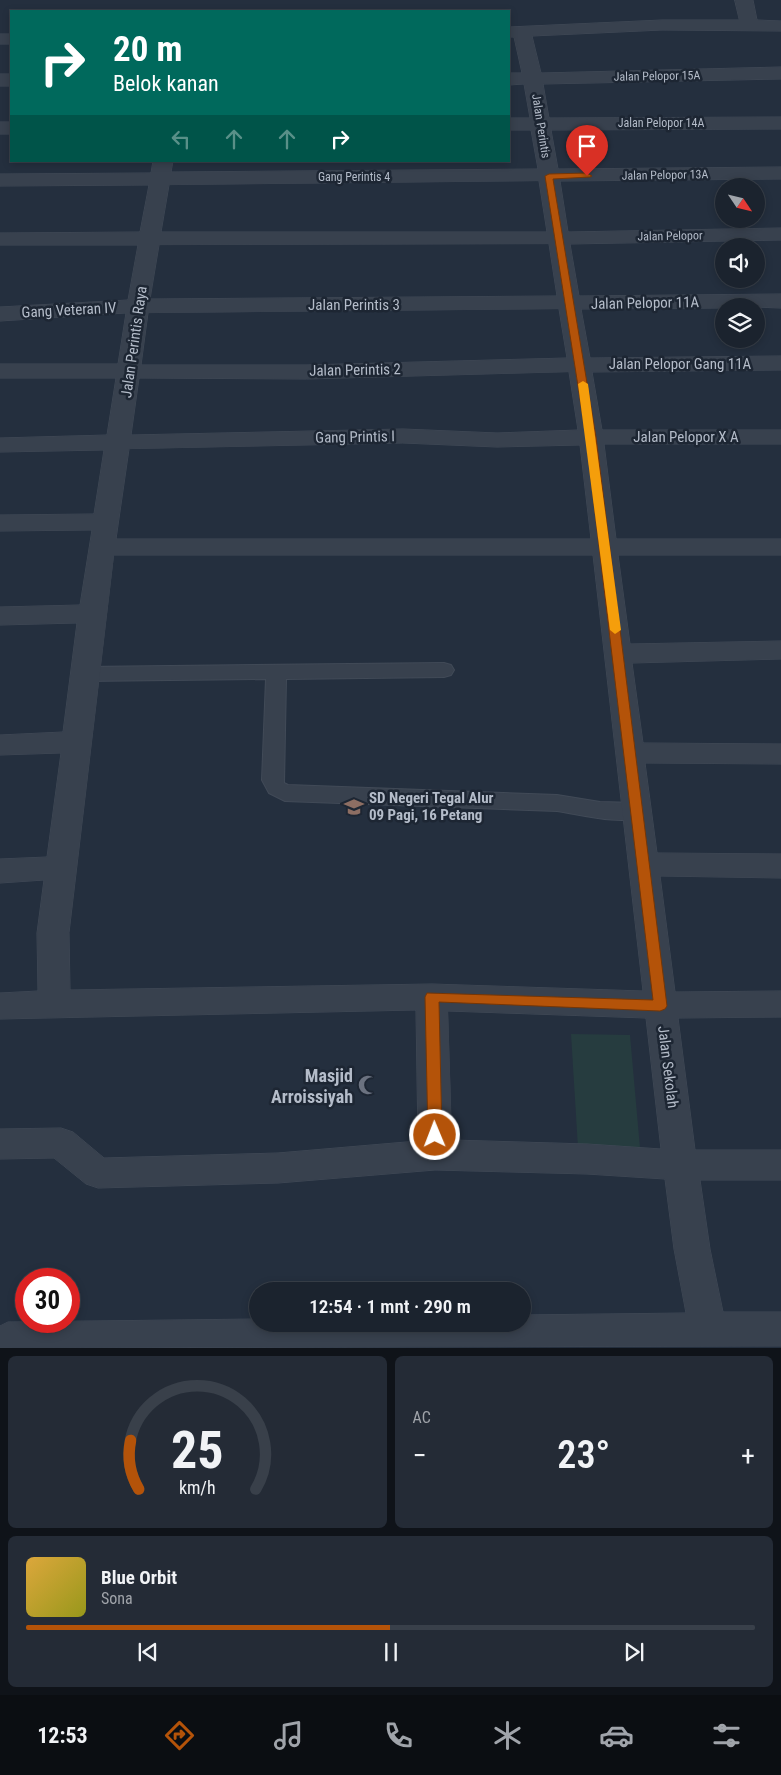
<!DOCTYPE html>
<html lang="id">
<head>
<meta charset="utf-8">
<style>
  :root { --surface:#1b232e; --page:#242b36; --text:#f1f3f6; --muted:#a0a4aa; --line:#39404a; --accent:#b45309 }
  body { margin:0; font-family:"Roboto Condensed",sans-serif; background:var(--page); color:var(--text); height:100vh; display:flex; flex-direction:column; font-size:19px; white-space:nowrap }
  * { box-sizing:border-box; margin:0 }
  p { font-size:16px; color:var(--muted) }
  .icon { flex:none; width:28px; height:28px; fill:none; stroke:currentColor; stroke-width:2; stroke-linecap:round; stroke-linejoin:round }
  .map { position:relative; height:1348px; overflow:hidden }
  .side { display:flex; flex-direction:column; gap:8px; padding:8px; background:#0f1319; flex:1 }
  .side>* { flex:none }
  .hud { position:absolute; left:10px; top:10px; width:500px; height:152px; border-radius:0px; box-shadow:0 2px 8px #0003,0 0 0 1px var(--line); background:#00695c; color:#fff; overflow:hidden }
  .needle { width:32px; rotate:125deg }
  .buttons { position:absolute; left:715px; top:178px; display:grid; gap:10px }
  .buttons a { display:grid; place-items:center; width:50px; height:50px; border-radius:50%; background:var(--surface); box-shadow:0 2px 8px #0003,0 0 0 1px var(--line); font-size:25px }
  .speed { position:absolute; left:15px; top:1268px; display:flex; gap:10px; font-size:25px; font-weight:700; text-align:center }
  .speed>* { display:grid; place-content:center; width:65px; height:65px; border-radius:50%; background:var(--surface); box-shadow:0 2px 8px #0003,0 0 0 1px var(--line); line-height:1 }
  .speed .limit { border:8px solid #d22; background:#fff; color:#111 }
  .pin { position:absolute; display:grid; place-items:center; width:42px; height:42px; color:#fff; margin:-51px -21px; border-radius:50% 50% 50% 0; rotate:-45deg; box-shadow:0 0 5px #0007 }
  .pin .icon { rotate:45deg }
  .me { position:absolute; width:55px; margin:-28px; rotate:359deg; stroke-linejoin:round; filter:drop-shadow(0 0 4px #0008) }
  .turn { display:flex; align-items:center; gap:18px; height:105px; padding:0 20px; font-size:22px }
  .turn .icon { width:65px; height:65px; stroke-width:2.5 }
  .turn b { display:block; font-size:35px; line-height:42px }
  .lanes { display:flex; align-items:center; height:48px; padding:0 20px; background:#0003; justify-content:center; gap:25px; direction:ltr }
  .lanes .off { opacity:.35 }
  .big { font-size:38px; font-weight:600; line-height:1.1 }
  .side .card { flex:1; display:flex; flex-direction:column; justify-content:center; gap:8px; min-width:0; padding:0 18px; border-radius:8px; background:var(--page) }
  .side .dial { align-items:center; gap:0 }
  .dial svg { height:130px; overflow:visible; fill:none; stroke:var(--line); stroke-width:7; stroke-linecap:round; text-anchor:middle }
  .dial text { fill:var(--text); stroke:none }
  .song { display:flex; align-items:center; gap:15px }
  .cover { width:60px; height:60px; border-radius:8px; background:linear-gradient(135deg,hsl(40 70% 55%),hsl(60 70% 35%)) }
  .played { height:5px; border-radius:2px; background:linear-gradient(90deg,var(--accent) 50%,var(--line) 50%) }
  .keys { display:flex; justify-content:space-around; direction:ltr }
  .heat { display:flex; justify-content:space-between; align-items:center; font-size:28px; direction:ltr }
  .side .tiles { flex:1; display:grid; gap:8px; grid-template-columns:1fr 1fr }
  .card:last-child { grid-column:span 2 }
  .trip { position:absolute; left:249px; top:1282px; width:282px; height:50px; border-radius:25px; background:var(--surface); box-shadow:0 2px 8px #0003,0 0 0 1px var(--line); font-weight:600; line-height:50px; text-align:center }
  .tab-bar { display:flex; height:80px; justify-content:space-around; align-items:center; background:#0b0e12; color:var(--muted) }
  .tab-bar .icon { width:35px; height:35px }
  .tab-bar .current { color:var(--accent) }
  .tab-bar b { font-size:22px; color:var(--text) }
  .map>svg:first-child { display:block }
  .green { fill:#263c3f }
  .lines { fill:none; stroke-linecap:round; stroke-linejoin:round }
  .service-casing { stroke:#414a57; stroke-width:2 }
  .minor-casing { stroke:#414a57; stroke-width:1 }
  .service { fill:#38414e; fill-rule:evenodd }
  .minor { fill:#38414e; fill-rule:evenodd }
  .route { fill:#b45309; stroke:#753606 }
  .slow { fill:#f59e0b }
  .labels { text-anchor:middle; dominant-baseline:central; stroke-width:5; stroke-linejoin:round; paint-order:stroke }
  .far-street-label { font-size:12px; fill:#b4bcc9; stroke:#1d2633 }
  .street-label { font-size:15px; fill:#b4bcc9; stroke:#1d2633 }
  .poi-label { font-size:15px; font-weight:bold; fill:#b4bcc9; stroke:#1d2633; text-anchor:start }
  .near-poi-label { font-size:18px; font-weight:bold; fill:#b4bcc9; stroke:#1d2633; text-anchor:end }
</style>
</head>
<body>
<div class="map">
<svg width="781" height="1348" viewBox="0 0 781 1348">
  <rect width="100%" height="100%" fill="#242f3e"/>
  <!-- green -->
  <polygon class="green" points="571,1034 630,1035 640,1148 578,1148"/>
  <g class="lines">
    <defs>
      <path id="service" d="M444,663L451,665L454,670L451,675L444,677L286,679L284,783L288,785L557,795L600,802L637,803L645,805L648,811L645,817C618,825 584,815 557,811L285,801L269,793L262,780L266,679L85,681L78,679L75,674L78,669L85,667Z"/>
      <g id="minor">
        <path d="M735,0H753L757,20L781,21V31L662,30L532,36L541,73L781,67V79L543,84L549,118L781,117V129L551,130L558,169L781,167V179L560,181L568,232L781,228V240L570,244L579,296L781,294V308L724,306V308L581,309L590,358L781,356V370L592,372L602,430H781V444H604L616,539H781V555H618L630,644L781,641V659L632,663L643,743L781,744V764L645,763L657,853L781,854V878L660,876L675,992L781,991V1017L678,1018L695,1150H781V1180H700L710,1249L723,1312H781V1346L0,1348V1326L8,1322L258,1319V1324H522V1315L686,1313L674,1249L665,1179L587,1174L435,1170L278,1183L98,1188L86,1184L54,1158L0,1159V1129L61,1128L73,1132L104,1158L278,1153L418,1141L416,1010L0,1019V993L38,991L37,933L44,880L0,883V859L47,857L61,753L0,755V735L63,732L77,623L0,625V607L80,605L92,530L0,531V515L94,514L104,450L0,452V438L107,435L116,378H0V364H118L126,313L0,321V307L128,300L138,245H0V233L140,232L149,185L0,186V174L151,173L153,161H173L171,172L538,169L531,130H509V118H530L524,84L509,85V73H522L514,37H509V27L662,20H739ZM539,181L547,232H161L169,185ZM549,244L557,296L150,299L159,245ZM559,309L567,358L306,365H141L148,313ZM569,372L578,430L497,433L403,429L131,435L139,378L306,379ZM403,443L497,447L580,445L591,539H116L129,449ZM114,555H593L643,991L432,984L70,990L69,933ZM448,1011L646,1018L661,1149L587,1144L452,1140Z"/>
        <rect x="0" y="34" width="11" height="10"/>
        <rect x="0" y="74" width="11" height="12"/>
        <rect x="0" y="122" width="11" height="12"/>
      </g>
    </defs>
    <!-- service casing -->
    <use href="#service" class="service-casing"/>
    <!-- minor casing -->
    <use href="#minor" class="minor-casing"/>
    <!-- service -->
    <use href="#service" class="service"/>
    <!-- minor -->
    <use href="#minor" class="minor"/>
  </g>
  <!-- route -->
  <polygon class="route" points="587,173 592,176 590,177 553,179 596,437 667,1006 665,1009 660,1011 439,1002 442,1135 440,1140 435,1142 430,1140 428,1135 425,997 427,993 653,1000 586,437 545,176 549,174"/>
  <!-- slow -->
  <polygon class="slow" points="583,381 588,384 621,630 615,634 610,630 578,384"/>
  <!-- icons -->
  <defs>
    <symbol id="school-bare" viewBox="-9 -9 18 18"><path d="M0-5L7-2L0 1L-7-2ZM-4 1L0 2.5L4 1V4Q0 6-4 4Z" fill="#8d6e63" stroke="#1d2633" stroke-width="2.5" paint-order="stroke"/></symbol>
    <symbol id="mosque-bare" viewBox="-9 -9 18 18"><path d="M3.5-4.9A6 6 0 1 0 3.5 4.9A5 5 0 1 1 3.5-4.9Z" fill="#6b7280" stroke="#1d2633" stroke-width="2.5" paint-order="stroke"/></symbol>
  </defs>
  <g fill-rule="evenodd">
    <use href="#school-bare" x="340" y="793" width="28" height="28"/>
    <use href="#mosque-bare" x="354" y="1071" width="28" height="28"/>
  </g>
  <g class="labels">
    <!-- far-street labels -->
    <g class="far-street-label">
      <text transform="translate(657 76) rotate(-1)">Jalan Pelopor 15A</text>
      <text x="661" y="123">Jalan Pelopor 14A</text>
      <text transform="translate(541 126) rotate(81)">Jalan Perintis</text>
      <text transform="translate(665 175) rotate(-1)">Jalan Pelopor 13A</text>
      <text x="354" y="177">Gang Perintis 4</text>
      <text transform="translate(670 236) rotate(-1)">Jalan Pelopor</text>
    </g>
    <!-- street labels -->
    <g class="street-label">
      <text transform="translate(645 303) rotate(-1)">Jalan Pelopor 11A</text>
      <text x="354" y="305">Jalan Perintis 3</text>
      <text transform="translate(69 310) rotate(-3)">Gang Veteran IV</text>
      <text transform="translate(134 342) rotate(-82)">Jalan Perintis Raya</text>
      <text x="680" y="364">Jalan Pelopor Gang 11A</text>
      <text transform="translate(355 370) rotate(-1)">Jalan Perintis 2</text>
      <text transform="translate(355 437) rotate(-1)">Gang Printis I</text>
      <text x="686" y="437">Jalan Pelopor X A</text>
      <text transform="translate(668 1067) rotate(83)">Jalan Sekolah</text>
    </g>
    <!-- poi labels -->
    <g class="poi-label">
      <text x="369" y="798">SD Negeri Tegal Alur<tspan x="369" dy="17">09 Pagi, 16 Petang</tspan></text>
    </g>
    <!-- near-poi labels -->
    <g class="near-poi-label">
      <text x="353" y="1075">Masjid<tspan x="353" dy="21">Arroissiyah</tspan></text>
    </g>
  </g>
</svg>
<div class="buttons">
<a><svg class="needle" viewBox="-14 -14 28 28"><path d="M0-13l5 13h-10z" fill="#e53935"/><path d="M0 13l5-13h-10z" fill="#a0a4aa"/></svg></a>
<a><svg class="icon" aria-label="sound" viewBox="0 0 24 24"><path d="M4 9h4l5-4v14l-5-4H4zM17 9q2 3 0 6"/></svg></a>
<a><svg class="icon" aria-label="layers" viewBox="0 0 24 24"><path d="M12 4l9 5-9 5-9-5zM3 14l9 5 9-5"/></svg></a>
</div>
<div class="speed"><div class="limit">30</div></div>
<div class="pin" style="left:587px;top:176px;background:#d93025"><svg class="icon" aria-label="arrive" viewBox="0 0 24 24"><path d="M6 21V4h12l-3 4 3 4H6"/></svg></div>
<svg class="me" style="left:435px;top:1135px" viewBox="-20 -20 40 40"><circle r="17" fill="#b45309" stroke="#fff" stroke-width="3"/><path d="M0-11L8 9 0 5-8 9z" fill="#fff"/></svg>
<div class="trip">12:54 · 1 mnt · 290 m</div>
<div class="hud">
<div class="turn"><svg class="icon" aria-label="right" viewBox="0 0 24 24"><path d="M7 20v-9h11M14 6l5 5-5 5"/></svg><div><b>20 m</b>Belok kanan</div></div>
<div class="lanes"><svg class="icon off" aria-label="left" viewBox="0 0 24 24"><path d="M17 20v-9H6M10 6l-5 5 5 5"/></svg><svg class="icon off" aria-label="ahead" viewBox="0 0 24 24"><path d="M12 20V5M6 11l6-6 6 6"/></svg><svg class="icon off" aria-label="ahead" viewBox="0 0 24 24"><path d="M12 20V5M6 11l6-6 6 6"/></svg><svg class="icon" aria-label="right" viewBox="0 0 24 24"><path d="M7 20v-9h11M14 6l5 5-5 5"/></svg></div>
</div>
</div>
<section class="side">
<div class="tiles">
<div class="card dial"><svg viewBox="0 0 100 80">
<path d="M14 69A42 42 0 1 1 86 69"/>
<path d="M14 69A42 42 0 0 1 9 39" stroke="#b45309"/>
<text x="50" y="56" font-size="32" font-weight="700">25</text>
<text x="50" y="72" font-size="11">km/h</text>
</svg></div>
<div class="card"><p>AC</p>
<div class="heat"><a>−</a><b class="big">23°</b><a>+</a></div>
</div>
<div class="card">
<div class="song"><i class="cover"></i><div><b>Blue Orbit</b><p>Sona</p></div></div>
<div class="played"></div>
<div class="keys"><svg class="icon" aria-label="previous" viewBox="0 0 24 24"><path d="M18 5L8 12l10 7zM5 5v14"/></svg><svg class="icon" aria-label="pause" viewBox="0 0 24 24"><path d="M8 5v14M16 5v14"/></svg><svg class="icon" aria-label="next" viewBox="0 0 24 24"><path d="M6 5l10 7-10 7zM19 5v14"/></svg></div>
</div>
</div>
</section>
<nav class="tab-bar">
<b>12:53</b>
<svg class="icon current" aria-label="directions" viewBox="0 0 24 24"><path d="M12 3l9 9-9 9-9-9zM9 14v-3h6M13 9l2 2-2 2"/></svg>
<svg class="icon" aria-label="music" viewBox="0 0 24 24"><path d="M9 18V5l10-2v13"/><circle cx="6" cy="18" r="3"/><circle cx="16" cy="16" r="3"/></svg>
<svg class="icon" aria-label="phone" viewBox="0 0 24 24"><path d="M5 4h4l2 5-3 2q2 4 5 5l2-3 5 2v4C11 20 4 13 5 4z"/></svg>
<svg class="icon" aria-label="climate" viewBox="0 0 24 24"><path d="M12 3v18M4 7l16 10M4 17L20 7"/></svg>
<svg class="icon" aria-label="car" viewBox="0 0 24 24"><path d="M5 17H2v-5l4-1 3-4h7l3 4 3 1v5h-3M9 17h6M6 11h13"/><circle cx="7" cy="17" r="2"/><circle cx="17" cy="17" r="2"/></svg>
<svg class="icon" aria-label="filters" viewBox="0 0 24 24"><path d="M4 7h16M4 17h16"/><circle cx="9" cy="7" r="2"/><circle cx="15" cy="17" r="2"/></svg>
</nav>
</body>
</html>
